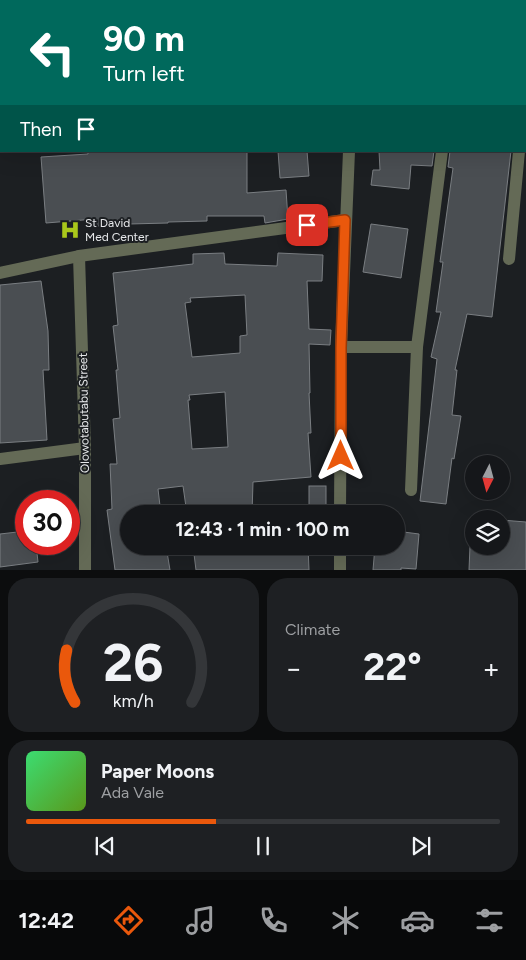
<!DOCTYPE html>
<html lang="en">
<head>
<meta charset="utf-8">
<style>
  :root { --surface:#15171a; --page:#1e2023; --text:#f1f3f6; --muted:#9d9fa2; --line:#343639; --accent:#ea580c }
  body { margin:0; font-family:Figtree,sans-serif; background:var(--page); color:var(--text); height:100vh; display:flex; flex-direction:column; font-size:19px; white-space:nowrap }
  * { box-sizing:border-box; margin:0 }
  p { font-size:16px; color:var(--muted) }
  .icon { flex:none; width:28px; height:28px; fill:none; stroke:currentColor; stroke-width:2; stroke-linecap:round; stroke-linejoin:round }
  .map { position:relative; height:570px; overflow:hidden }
  .side { display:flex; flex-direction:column; gap:8px; padding:8px; background:#0c0d0e; flex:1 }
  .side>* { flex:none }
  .top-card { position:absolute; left:0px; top:0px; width:526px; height:152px; box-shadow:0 5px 20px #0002,0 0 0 1px var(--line); background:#00695c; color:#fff; overflow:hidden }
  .needle { width:32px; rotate:186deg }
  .fabs { position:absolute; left:465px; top:455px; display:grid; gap:10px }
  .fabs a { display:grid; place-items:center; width:45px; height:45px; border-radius:50%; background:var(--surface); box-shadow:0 5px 20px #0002,0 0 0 1px var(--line); font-size:25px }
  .speed { position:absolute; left:15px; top:490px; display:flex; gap:10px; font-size:25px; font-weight:700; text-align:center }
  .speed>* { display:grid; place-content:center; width:65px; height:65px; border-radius:50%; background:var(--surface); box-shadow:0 5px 20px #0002,0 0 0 1px var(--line); line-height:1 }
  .speed .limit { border:8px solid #d22; background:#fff; color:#111 }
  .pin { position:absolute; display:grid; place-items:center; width:42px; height:42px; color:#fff; margin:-21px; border-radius:10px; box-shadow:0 2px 8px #0006 }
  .me { position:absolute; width:55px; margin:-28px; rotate:0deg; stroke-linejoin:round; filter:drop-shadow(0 0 4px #0008) }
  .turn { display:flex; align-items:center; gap:18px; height:105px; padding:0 20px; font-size:22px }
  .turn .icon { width:65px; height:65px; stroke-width:2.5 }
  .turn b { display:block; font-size:35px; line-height:42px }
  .then { display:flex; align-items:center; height:48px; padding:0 20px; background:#0003; gap:10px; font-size:19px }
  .big { font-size:38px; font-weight:700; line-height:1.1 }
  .side .widget { flex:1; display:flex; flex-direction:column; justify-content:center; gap:8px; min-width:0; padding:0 18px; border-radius:20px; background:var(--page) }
  .side .dial { align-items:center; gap:0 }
  .dial svg { height:130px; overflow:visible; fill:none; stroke:var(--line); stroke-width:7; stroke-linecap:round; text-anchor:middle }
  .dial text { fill:var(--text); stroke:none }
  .song { display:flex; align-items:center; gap:15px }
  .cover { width:60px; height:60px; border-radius:8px; background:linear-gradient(135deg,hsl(140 70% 55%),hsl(90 70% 35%)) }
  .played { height:5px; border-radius:2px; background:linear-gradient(90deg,var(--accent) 40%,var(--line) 40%) }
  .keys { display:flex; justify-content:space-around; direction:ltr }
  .heat { display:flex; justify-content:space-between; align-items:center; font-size:28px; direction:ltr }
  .side .tiles { flex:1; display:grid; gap:8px; grid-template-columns:1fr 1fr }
  .widget:last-child { grid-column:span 2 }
  .trip { position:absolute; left:120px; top:505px; width:285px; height:50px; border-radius:25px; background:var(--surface); box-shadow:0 5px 20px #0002,0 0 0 1px var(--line); font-weight:700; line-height:50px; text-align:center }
  .menu { display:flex; height:80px; justify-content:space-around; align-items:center; background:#08090a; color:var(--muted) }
  .menu .icon { width:35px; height:35px }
  .menu .on { color:var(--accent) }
  .menu b { font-size:22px; color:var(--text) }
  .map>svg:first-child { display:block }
  .building { fill:#4a4e52; stroke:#7a7e82; fill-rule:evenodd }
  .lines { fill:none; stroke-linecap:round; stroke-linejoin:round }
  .minor { stroke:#646a56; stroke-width:12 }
  .route-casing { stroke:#983908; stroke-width:12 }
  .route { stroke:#ea580c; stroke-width:9 }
  .labels { text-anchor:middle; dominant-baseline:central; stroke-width:4; stroke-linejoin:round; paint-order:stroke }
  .poi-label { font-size:12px; fill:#e7e9eb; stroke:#1c1f22; text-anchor:start }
  .street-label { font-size:12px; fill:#e7e9eb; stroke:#1c1f22 }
</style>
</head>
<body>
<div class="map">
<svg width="526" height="570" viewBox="0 0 526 570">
  <rect width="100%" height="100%" fill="#1c1f22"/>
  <!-- building -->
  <g class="building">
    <polygon points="88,151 247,151 247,193 286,190 288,219 265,223 264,216 207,216 207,221 168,222 168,223 129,224 129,226 95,226 95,219 46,223 41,157 88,154"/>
    <polygon points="278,151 307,151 309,176 280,178"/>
    <polygon points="379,151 434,151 432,166 411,165 409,189 371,185 373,170 380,170"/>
    <polygon points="450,151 511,151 492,317 467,314 455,370 457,370 452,415 461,416 454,459 452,458 446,504 420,501 437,359 431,357 441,312 436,312 443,262 440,262 453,168 448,167"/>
    <polygon points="371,224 408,229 401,278 363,272"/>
    <path d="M224,253L225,264L277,266L278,253L323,255L322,281H307L309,329L331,330L330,345L309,344L310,393H309L311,433H308L311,477L253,482L252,514H187L183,486L158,489L161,514H129V546H166L170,570H115L107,510L112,509L110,464H117L113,419L120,418L116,370H118L113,326L118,325L113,273L193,264V254ZM245,295L247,335L240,336V353L192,357L185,303L191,302L190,298ZM225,392L228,447L192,449L188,400H190L189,395Z"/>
    <polygon points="41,281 48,331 49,370 43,370 47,440 0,443 0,285"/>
    <rect x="309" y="486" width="17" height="28"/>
    <polygon points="501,520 526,522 526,570 469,570 470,546 501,546"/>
    <polygon points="26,531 26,544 36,544 38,562 0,567 0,534"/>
    <polygon points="396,531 419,534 416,569 401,568 401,570 373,570 375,546 396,546"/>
    <polygon points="193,546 308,546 309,570 196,570"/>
  </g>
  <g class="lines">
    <!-- minor -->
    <g class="minor">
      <polyline points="176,0 176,1"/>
      <polyline points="332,0 333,1"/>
      <polyline points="207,1 213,0"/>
      <polyline points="0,42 1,42"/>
      <polyline points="525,67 526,66"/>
      <polyline points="525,120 526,118"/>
      <polyline points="79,256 85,448 85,570"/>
      <polyline points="509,259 519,151"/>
      <polyline points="0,273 79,256 345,220"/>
      <polyline points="341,347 417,347"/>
      <polyline points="0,459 85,448"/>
      <polyline points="411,490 417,347 442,151"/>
      <polyline points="340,514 341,347 349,151"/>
      <polyline points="340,570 340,546"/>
    </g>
  </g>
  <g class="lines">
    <defs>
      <polyline id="route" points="307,225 345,220 341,348 341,456"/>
    </defs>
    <!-- route casing -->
    <use href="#route" class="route-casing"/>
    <!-- route -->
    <use href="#route" class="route"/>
  </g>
  <!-- icons -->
  <defs>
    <symbol id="hospital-bare" viewBox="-9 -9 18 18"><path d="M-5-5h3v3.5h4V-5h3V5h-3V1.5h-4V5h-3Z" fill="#a9c71b" stroke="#1c1f22" stroke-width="2.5" paint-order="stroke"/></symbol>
  </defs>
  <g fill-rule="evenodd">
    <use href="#hospital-bare" x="56" y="216" width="28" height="28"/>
  </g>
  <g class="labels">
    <!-- poi labels -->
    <g class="poi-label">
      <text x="85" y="223">St David<tspan x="85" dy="14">Med Center</tspan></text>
    </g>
    <!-- street labels -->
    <g class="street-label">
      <text transform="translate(84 413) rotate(-91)">Olowotabutabu Street</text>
    </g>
  </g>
</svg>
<div class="fabs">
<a><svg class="needle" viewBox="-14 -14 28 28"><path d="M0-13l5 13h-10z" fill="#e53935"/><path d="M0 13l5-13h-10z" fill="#9d9fa2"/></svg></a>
<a><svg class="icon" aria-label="layers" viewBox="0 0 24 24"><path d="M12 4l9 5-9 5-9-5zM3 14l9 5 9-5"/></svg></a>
</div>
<div class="speed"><div class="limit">30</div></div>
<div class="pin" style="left:307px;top:225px;background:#d93025"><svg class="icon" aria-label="arrive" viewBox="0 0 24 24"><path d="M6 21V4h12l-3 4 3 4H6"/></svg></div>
<svg class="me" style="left:341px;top:456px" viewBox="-20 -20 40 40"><path d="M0-17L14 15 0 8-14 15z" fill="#ea580c" stroke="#fff" stroke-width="4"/></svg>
<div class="trip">12:43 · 1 min · 100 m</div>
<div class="top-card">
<div class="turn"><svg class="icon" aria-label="left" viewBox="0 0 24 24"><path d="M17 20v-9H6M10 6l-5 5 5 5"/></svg><div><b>90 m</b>Turn left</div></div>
<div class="then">Then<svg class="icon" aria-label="arrive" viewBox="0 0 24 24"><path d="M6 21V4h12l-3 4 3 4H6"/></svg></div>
</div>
</div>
<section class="side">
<div class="tiles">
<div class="widget dial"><svg viewBox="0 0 100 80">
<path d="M14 69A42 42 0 1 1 86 69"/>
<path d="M14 69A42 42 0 0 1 9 37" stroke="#ea580c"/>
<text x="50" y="56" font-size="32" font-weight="700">26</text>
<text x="50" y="72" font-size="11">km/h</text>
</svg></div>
<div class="widget"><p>Climate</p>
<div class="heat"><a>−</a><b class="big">22°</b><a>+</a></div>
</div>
<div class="widget">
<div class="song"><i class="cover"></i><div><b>Paper Moons</b><p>Ada Vale</p></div></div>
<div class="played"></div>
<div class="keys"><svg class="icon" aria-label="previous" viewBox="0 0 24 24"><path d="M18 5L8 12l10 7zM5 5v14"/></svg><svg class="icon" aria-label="pause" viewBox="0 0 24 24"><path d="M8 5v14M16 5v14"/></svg><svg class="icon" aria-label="next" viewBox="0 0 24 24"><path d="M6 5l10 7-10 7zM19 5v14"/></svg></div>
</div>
</div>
</section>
<nav class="menu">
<b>12:42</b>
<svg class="icon on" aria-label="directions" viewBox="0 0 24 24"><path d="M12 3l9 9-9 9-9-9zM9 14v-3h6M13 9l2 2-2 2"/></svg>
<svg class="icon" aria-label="music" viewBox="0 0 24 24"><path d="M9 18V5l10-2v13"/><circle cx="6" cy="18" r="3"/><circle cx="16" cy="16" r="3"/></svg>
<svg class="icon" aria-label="phone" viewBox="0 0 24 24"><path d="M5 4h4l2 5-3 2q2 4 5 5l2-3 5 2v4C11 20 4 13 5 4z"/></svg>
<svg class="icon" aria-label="climate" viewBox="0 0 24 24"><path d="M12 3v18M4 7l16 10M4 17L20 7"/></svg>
<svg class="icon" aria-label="car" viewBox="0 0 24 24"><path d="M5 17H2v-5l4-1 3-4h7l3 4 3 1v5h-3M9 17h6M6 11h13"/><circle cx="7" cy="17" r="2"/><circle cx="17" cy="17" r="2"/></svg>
<svg class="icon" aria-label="filters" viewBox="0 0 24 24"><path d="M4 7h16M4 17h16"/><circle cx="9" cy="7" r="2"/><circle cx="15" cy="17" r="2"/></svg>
</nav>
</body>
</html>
